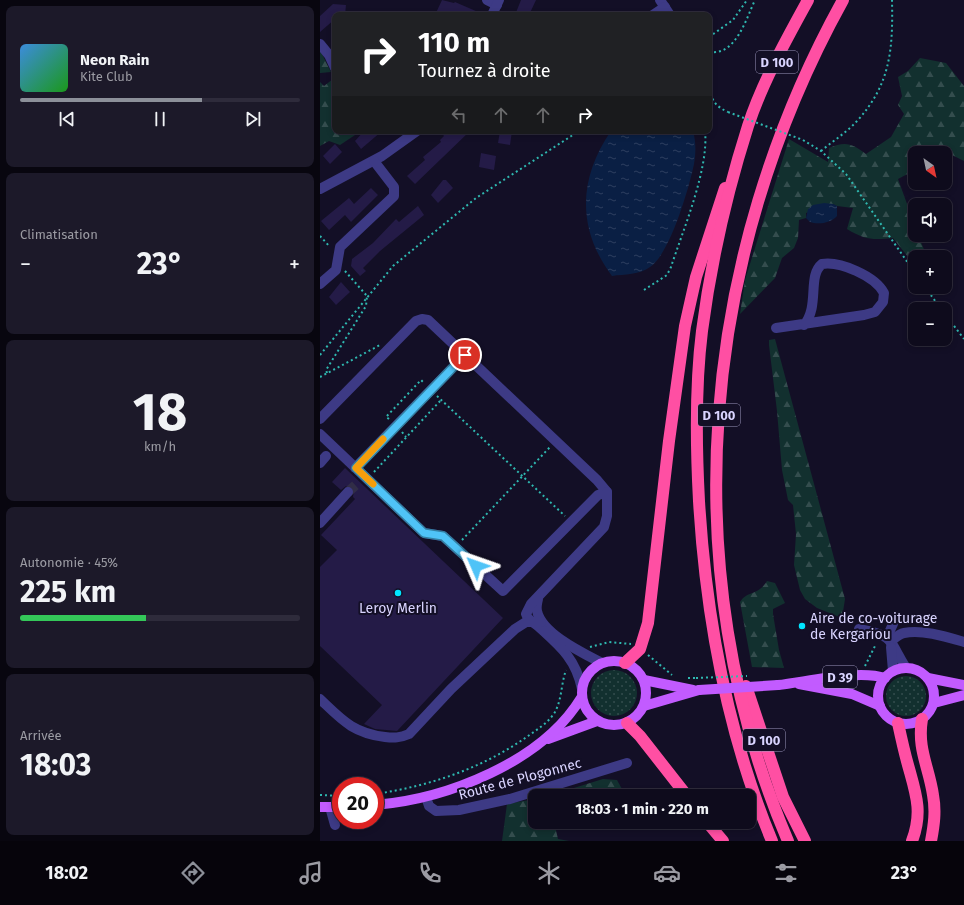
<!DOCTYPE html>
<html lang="fr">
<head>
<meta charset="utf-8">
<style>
  :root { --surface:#0e0b1c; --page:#1c1929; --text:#f1f3f6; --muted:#9b9ba3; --line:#2e2b3b; --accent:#8c9099 }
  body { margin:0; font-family:"Fira Sans",sans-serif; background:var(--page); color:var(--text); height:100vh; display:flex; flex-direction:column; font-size:15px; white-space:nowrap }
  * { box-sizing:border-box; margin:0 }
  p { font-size:13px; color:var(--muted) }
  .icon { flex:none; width:22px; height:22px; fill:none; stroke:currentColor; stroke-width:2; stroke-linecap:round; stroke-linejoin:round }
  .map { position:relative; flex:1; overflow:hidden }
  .side { display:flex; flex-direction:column; gap:6px; padding:6px; background:#08060f; width:320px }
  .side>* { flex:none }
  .hud { position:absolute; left:12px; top:12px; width:380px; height:122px; border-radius:8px; box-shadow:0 2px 6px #0003,0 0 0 1px var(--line); background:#202124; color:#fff; overflow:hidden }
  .needle { width:26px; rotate:147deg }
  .buttons { position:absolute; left:588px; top:146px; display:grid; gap:8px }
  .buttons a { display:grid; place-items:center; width:44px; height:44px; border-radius:8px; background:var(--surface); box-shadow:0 2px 6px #0003,0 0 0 1px var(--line); font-size:20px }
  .speed { position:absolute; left:12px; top:777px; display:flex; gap:8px; font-size:20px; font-weight:700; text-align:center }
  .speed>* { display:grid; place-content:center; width:52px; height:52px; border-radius:50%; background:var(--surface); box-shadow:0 2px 6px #0003,0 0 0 1px var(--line); line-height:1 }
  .speed .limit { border:6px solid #d22; background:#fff; color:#111 }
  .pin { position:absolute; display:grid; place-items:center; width:34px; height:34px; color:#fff; margin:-17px; border:2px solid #fff; border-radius:50%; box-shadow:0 1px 4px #0007 }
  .me { position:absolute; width:44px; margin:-22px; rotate:313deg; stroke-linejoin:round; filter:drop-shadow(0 0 3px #0008) }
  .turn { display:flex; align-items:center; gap:14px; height:84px; padding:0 20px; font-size:18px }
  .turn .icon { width:52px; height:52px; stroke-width:2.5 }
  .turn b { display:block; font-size:28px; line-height:34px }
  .lanes { display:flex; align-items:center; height:38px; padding:0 20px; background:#0003; justify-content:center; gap:20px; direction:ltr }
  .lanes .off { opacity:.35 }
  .big { font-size:30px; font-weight:700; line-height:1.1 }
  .side .widget { flex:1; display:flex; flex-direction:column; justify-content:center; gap:6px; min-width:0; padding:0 14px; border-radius:8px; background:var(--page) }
  .side .dial { align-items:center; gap:0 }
  .dial b { font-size:52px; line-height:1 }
  .song { display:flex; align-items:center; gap:12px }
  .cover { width:48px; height:48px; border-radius:6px; background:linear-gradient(135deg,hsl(210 70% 55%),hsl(120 70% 35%)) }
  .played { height:4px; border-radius:2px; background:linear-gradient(90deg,var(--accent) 65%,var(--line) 65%) }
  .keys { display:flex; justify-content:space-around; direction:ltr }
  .heat { display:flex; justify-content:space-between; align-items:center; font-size:22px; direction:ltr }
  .charge { height:6px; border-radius:3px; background:linear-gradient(90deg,#34c759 45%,var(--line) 0) }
  .trip { position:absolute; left:208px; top:789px; width:228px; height:40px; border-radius:8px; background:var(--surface); box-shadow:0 2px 6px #0003,0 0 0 1px var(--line); font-weight:700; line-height:40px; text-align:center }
  .dock { display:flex; height:64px; justify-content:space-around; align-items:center; background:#06040b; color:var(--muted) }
  .dock .icon { width:28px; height:28px }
  .dock .active { color:var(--accent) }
  .dock b { font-size:18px; color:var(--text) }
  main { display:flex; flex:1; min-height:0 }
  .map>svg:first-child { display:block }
  .grass { fill:url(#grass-dots) }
  .forest { fill:url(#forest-firs) }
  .water { fill:url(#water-ripples) }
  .building { fill:#241b47 }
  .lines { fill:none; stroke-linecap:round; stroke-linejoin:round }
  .minor-tunnel { stroke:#312d47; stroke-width:10; stroke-dasharray:10 5; stroke-linecap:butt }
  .path { stroke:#2fb8b0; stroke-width:2; stroke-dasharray:2 3; stroke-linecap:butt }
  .minor { stroke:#3d3a85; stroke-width:10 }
  .major { stroke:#c25bff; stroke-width:10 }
  .highway { stroke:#ff4fa3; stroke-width:12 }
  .path-bridge { stroke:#2fb8b0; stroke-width:2; stroke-dasharray:2 3; stroke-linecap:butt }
  .major-bridge { stroke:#c25bff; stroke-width:10 }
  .route-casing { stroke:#337fa1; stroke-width:10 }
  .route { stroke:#4fc3f7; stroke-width:7 }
  .slow { stroke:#f59e0b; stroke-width:7 }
  .poi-dot { fill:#00e5ff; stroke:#130f26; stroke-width:1.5 }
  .labels { text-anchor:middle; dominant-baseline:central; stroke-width:4; stroke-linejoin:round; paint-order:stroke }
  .shield { fill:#130f26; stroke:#9e99be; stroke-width:1 }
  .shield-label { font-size:13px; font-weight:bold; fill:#d9d4ff }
  .poi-label { font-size:14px; fill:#d9d4ff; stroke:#130f26 }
  .street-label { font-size:14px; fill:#d9d4ff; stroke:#130f26 }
</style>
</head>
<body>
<main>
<section class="side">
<div class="widget">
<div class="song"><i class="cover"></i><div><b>Neon Rain</b><p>Kite Club</p></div></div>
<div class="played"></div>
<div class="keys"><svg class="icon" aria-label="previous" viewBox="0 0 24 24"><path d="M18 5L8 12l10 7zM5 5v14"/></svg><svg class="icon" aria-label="pause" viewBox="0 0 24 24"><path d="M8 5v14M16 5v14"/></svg><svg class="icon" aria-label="next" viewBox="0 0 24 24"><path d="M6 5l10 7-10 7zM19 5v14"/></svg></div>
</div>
<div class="widget"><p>Climatisation</p>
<div class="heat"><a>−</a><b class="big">23°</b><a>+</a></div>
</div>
<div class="widget dial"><b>18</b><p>km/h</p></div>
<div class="widget"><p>Autonomie · 45%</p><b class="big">225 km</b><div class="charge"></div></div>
<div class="widget"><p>Arrivée</p><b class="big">18:03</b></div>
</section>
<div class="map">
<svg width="644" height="841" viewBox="0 0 644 841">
  <defs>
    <pattern id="grass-dots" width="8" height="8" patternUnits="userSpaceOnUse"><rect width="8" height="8" fill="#12302f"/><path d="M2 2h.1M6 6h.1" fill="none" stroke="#344d4e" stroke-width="1.8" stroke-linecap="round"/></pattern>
    <pattern id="forest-firs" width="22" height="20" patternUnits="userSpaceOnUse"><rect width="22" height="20" fill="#12302f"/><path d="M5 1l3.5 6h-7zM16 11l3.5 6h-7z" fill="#344d4e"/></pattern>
    <pattern id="water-ripples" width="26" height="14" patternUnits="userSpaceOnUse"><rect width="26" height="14" fill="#0a1f44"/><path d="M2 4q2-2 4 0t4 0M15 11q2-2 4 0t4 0" fill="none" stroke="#2d3f60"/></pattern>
  </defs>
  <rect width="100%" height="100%" fill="#130f26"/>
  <!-- grass -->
  <g class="grass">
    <circle cx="294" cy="693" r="23"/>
    <circle cx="586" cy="696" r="20"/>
  </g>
  <!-- forest -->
  <g class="forest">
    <polygon points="0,50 11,72 0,73"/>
    <path d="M600,58L626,63L644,86V161L630,154L595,153V170L578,179L595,226V235H598L605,252L598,257H595L592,262L573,238C553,240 545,240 527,229L533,208L517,206L513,204L486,213V218L479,220L478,238L474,248L462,258L455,278L420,314L425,280L469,139L508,162L509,148C525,141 532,143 546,154L571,137L584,114L578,105L582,96L578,77L588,71Z"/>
    <polygon points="13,79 15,80 15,131 41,131 20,145 9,141 0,146 0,82 4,86"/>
    <polygon points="455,339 525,599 522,618 497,608 485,599 480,590 474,565 476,534 473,505 468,500 462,470 457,411 449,345 449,340"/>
    <path d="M447,581L455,583L465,603L453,609V614L459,650L464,668L432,667L420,602C428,590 438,596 447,581Z"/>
    <polygon points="283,779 297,780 303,791 301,796 228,796"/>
    <polygon points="215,799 215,822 245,822 235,826 238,839 249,841 182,841 187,804"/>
  </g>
  <!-- water -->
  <g class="water">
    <path d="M291,131H373C376,142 376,153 374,164C369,188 350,254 330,267C320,275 304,274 292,276C257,229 258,179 291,131Z"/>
    <path d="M504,203L513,204L517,206V216C511,223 498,225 490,222L486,218L488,209L493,205Z"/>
  </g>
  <!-- building -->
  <g class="building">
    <polygon points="122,0 134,3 135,2 165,15 115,15"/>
    <polygon points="201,0 216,0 209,15 195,15"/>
    <polygon points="13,4 26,5 25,15 15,15 15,19 0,32 0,16"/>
    <polygon points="44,131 62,131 41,149 35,141"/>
    <polygon points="120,131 150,131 95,184 87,176 105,160 103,157 121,142 120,140 124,136"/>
    <polygon points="180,131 192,131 190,145 178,143"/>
    <polygon points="15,144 22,152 10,164 3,156"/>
    <polygon points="161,153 176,156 174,170 159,167"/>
    <polygon points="123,180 126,180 133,188 118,203 111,195"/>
    <polygon points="51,188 58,195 31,222 25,215 9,230 1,221 29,198 34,204"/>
    <polygon points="98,206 104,215 60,251 43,268 46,271 40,276 31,266 32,259 53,243 76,219 79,222"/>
    <polygon points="21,282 30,292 16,305 9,297"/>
    <polygon points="25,468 183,618 77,731 55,729 44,724 62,705 0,646 0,567 17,550 1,535 35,499 33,497 34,490 32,487 26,486 21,490 12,482"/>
  </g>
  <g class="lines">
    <!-- minor-tunnel -->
    <polyline class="minor-tunnel" points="28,492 39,482"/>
    <!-- path -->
    <g class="path">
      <polyline points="389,37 413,20 427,0"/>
      <path d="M389,52C416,56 426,19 435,0"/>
      <path d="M389,74C391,93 388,103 408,112"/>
      <polyline points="483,140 501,151 526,174 595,273"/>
      <path d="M501,151C513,141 527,132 537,121C571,84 573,48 572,0"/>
      <polyline points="0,236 10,247"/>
      <polyline points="605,287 621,309"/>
      <path d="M324,290L347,275L351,267C363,230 389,169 385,131"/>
      <polyline points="625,314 644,339"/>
      <polyline points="0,355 73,266 156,198 259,131"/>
      <polyline points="7,373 6,370 46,306 47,296 25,271"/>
      <polyline points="0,377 60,345"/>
      <polyline points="117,396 245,516"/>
      <polyline points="69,419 66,417 101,380 104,383"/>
      <polyline points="82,432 86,437"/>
      <polyline points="54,472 121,400"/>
      <polyline points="142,540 230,447"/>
      <polyline points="270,647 289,642 311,644"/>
      <polyline points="328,655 352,675"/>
      <polyline points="545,666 556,644"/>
      <polyline points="368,678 376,678"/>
      <path d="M55,794C110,786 163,768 208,736C218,729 229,722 235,712C242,699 241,684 246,670"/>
      <polyline points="0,795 21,796"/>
    </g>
    <!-- minor -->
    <g class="minor">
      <polyline points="167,0 177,5"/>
      <polyline points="340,0 350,15"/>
      <polyline points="172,15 179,0"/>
      <polyline points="333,15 345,7"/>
      <polyline points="0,44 9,55 15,68"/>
      <polyline points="0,189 62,156 97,131"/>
      <polyline points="0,284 16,270 20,247 74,196 74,187 54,161"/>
      <path d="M456,328L544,315L555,312L563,302L564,293C555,276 520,261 502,264C487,276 500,306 484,325"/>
      <polyline points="0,419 96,321 102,319 108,320 145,355"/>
      <polyline points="0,434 104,533 123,536 183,591 278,495 287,492 277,480 145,355 35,468"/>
      <polyline points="0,463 6,456"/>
      <polyline points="0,523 28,492"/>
      <path d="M218,599C217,603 216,607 217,611C222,634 263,653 282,663"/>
      <path d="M539,629C575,636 568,639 586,668"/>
      <polyline points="567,637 573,624"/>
      <path d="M571,641C575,638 579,634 584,633C602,629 627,637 644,642"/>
      <polyline points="571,647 573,671"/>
      <path d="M262,689C256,659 240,646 219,627C214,622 208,621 206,614L211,604L284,527L287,516V492"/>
      <path d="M0,699C22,720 33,733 65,737C74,738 80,738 89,734L131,689L195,629L206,622H221"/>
      <polyline points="106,797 109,806 116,811 139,810 190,799 307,763"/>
      <polyline points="10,807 15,825"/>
    </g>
    <!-- major -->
    <g class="major">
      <circle cx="294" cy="693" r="32"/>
      <circle cx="586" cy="696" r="28"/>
      <polyline points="608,678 644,685"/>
      <polyline points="324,680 373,690"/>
      <polyline points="479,684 532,694 560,706"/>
      <path d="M458,685C486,682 539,669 565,678"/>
      <polyline points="614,703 644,695"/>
      <polyline points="324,706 379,690"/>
      <polyline points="228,739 277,721"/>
      <path d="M55,805C127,799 222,762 261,698"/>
      <polyline points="0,807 21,807"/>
    </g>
    <!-- highway -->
    <g class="highway">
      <polyline points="305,663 320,649 328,623 349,441 365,326 376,277 405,188"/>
      <polyline points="426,686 463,797 485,841"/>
      <path d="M602,719C597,749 609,767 613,795C616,811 614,825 611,841"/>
      <polyline points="307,723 320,736 367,796"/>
      <path d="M578,723C581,737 584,751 588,765C596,794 603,812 592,841"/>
      <polyline points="387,822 403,841"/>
      <path d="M452,841C407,733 386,618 379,501C376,445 375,387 382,331C391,262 407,192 428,126C442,83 466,40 488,0"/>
      <path d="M468,841C352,570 381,256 523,0"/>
    </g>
    <!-- path-bridge -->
    <g class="path-bridge">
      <polyline points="408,112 483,140"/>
      <polyline points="376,678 427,676"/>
    </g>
    <!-- major-bridge -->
    <polyline class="major-bridge" points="379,690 458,685"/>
  </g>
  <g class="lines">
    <defs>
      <polyline id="route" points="145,355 36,468 104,533 123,536 156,566"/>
    </defs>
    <!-- route casing -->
    <use href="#route" class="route-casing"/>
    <!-- route -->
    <use href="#route" class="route"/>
    <!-- slow -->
    <polyline class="slow" points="53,484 36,468 63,439"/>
  </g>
  <!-- markers -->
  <g class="poi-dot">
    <circle cx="78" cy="593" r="4"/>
    <circle cx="482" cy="626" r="4"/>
  </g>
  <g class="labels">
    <!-- shield labels -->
    <g class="shield">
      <rect x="436" y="51" width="42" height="22" rx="3"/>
      <rect x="378" y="404" width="42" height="22" rx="3"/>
      <rect x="503" y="666" width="34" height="22" rx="3"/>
      <rect x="423" y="729" width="42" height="22" rx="3"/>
    </g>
    <g class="shield-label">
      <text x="457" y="62">D 100</text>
      <text x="399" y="415">D 100</text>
      <text x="520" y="677">D 39</text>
      <text x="444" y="740">D 100</text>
    </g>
    <!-- poi labels -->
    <g class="poi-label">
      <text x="78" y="608">Leroy Merlin</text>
      <text x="490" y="618" text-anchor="start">Aire de co-voiturage<tspan x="490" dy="16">de Kergariou</tspan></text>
    </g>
    <!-- street labels -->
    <g class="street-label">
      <text transform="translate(200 779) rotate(-15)">Route de Plogonnec</text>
    </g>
  </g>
</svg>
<div class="buttons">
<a><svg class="needle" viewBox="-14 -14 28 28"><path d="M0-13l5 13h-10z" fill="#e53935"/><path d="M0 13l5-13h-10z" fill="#9b9ba3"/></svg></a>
<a><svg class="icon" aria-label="sound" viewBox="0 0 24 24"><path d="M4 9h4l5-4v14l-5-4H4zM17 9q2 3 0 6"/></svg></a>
<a>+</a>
<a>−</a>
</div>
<div class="speed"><div class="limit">20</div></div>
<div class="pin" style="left:145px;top:355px;background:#d93025"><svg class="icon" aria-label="arrive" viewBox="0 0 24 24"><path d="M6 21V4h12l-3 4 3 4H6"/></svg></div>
<svg class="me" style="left:156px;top:566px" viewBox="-20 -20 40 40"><path d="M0-17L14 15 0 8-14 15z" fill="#4fc3f7" stroke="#fff" stroke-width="4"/></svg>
<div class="trip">18:03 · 1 min · 220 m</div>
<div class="hud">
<div class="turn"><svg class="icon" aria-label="right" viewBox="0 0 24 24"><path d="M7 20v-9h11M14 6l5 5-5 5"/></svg><div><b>110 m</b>Tournez à droite</div></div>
<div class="lanes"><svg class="icon off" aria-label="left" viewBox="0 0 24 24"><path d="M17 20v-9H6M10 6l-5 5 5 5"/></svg><svg class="icon off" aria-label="ahead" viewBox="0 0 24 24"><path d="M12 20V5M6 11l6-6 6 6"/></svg><svg class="icon off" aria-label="ahead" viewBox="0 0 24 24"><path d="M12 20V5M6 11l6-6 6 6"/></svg><svg class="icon" aria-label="right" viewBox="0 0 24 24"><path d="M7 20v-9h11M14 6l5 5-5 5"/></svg></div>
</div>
</div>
</main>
<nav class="dock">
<b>18:02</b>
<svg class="icon active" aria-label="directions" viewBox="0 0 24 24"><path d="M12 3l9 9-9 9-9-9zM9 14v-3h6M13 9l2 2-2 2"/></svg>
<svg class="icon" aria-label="music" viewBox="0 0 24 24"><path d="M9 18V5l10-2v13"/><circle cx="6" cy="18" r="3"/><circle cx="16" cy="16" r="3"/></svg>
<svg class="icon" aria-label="phone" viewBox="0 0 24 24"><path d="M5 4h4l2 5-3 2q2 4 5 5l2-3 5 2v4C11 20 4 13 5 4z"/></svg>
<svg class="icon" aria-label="climate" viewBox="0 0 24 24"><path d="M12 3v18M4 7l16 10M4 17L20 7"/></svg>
<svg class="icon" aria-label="car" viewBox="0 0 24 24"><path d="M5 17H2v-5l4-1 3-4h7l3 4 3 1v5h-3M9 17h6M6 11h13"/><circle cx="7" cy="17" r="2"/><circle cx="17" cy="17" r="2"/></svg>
<svg class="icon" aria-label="filters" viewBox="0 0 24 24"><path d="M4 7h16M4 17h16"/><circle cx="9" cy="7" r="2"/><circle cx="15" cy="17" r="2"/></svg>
<b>23°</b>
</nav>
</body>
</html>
